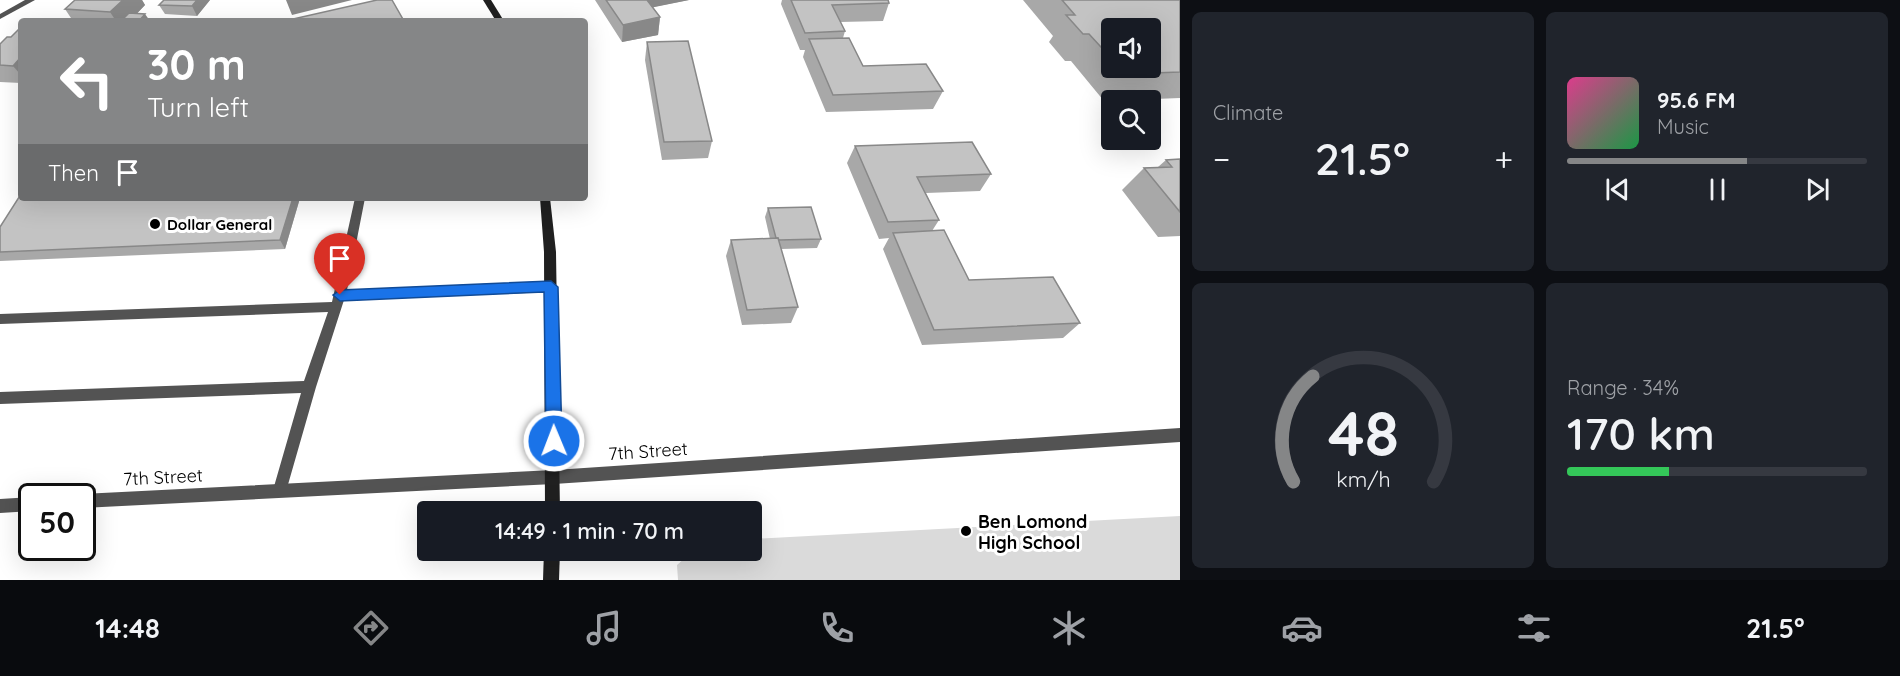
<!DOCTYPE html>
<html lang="en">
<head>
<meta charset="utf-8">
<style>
  :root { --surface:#171b24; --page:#20242c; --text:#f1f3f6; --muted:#9ea1a6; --line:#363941; --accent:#858687 }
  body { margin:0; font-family:Quicksand,sans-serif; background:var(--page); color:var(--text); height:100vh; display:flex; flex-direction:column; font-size:22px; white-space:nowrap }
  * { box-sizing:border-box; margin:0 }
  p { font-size:20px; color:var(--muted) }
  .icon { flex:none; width:33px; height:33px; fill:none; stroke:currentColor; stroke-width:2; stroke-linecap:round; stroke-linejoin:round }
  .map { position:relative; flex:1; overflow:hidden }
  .panel { display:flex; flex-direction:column; gap:12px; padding:12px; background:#0d0f14; width:720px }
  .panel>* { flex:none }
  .top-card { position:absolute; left:18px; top:18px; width:570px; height:183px; border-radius:6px; box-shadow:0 6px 24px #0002; background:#858687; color:#fff; overflow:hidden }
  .buttons { position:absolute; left:1101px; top:18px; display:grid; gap:12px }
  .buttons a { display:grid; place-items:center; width:60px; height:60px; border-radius:6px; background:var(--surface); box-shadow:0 6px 24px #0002; font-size:30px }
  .speed { position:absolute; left:18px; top:483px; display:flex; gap:12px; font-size:30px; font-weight:700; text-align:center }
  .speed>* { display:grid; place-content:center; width:78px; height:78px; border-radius:50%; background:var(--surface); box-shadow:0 6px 24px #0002; line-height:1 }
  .speed .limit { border:3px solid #111; border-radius:9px; background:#fff; color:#111 }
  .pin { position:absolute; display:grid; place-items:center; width:51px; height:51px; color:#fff; margin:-62px -26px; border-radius:50% 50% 50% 0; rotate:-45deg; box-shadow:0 0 6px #0007 }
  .pin .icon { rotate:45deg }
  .me { position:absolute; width:66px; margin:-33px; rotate:359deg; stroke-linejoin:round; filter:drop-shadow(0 0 4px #0008) }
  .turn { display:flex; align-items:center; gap:21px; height:126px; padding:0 30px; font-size:27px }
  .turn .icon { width:78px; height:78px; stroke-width:2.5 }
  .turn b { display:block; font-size:42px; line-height:51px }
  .then { display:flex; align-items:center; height:57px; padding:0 30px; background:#0003; gap:12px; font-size:22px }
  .big { font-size:45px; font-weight:600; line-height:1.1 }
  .panel .tile { flex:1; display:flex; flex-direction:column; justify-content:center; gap:9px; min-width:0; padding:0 21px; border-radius:9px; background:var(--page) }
  .panel .dial { align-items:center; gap:0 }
  .dial svg { height:156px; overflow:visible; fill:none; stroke:var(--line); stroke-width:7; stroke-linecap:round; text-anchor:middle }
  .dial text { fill:var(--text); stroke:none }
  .song { display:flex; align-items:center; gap:18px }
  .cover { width:72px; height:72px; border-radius:9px; background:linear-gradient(135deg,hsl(330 70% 55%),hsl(140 70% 35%)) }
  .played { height:6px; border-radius:3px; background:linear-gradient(90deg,var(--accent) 60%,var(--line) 60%) }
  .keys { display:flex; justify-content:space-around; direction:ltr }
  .heat { display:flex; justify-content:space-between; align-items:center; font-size:33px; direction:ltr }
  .charge { height:9px; border-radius:4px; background:linear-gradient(90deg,#34c759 34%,var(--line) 0) }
  .panel .tiles { flex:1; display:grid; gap:12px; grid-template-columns:repeat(2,1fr) }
  .trip { position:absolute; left:417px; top:501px; width:345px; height:60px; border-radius:6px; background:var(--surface); box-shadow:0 6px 24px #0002; font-weight:600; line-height:60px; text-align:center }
  .tabs { display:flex; height:96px; justify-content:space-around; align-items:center; background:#090b0e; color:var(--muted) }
  .tabs .icon { width:42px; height:42px }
  .tabs .current { color:var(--accent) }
  .tabs b { font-size:27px; color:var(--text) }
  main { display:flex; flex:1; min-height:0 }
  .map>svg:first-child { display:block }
  .green { fill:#dadada }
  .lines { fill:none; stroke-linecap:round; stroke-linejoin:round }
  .service { fill:#535353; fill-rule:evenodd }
  .minor { fill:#535353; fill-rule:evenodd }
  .tertiary { fill:#535353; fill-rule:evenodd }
  .secondary { fill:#202020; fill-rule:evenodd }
  .wall { fill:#a8a8a8; fill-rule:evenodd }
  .shaded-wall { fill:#888 }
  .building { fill:#c3c3c3; stroke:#888; stroke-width:1.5 }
  .route { fill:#1a73e8; stroke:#114b97; stroke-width:1.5 }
  .poi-dot { fill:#000; stroke:#fff; stroke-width:2 }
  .labels { text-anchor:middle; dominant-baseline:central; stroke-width:6; stroke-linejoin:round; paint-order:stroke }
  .poi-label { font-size:15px; font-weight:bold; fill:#000; stroke:#fff; text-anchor:start }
  .near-street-label { font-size:18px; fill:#000; stroke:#fff }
  .near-poi-label { font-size:18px; font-weight:bold; fill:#000; stroke:#fff; text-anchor:start }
</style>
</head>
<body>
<main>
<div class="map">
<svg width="1180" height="580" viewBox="0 0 1180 580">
  <rect width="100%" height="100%" fill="#fff"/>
  <!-- green -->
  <polygon class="green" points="1180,516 1180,580 678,580 677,565 693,551 752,550 752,539"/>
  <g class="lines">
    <!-- service -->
    <polygon class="service" points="355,198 365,198 347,290 551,282 555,284 557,287 555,290 551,292 344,300 316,387 285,495 280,497 275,495 273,490 301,393 0,404 0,392 304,381 328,312 0,324 0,314 332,302"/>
    <!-- minor -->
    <polygon class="minor" points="25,0 35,0 0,19 0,14"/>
    <!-- tertiary -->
    <g class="tertiary">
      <polygon points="1180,428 1180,442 554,484 82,508 82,496 76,496 82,494 554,470"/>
      <polygon points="32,497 32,511 0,513 0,499"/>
    </g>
    <!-- secondary -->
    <g class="secondary">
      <polygon points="483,0 491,0 504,21 496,21"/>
      <polygon points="540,198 550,198 556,252 560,512 545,512 544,252"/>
      <polygon points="544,550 560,550 559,580 543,580"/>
    </g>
  </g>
  <!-- wall -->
  <g class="wall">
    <polygon points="75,0 142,0 145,5 137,13 150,21 73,21 65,9"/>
    <polygon points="210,0 197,16 165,14 159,5"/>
    <polygon points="595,0 689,0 653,7 660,17 658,35 622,42"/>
    <polygon points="782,0 888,0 889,3 883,21 840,22 845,31 843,38 863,66 943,91 933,109 826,112 803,57 805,50 800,50 781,4"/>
    <path d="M1023,0H1180V98L1104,101L1071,61H1065L1049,42L1053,36ZM1112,28L1150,68H1112Z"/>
    <polygon points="21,27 21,83 0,82 0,44 11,37"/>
    <polygon points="647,42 712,141 708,158 662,160 645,60"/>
    <polygon points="855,146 991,174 980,191 926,193 939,220 932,231 969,280 1080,323 1063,338 922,345 883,249 889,238 879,239 847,163"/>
    <polygon points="1180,159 1180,236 1158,237 1122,190 1144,168 1158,167 1166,160"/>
    <polygon points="21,198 300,198 285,249 0,261 0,227"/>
    <polygon points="768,208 821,239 817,248 781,249 798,307 791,323 742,325 726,256 731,240 770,239 765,217"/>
  </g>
  <!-- shaded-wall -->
  <g class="shaded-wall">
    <polygon points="123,0 142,0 145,5 131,20 122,20 123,21 116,21 110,12"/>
    <polygon points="197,0 210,0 197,16 192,6"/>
    <polygon points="286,0 352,0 292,15"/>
    <polygon points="641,0 689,0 640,10"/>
    <polygon points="145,14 150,21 139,21"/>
    <polygon points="660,17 658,35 622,42 623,25"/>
    <polygon points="21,57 21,75 13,66"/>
    <polygon points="293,198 300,198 285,249 280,240"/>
  </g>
  <!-- building -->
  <g class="building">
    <polygon points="75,0 123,0 110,12 65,9"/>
    <polygon points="164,0 197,0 192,6 159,5"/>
    <polygon points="377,0 392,0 404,21 294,21 293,19"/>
    <polygon points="606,0 647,0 660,17 623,25"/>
    <polygon points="791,0 888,0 889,3 832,5 845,31 805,33"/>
    <polygon points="1062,0 1180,0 1180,72 1125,74 1120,68 1150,68 1150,28 1112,28 1112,59 1089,34 1083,34 1066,15 1075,15"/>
    <polygon points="129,13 145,14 139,21 122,20"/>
    <polygon points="21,27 21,57 13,66 0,65 0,44 7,37 11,37"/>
    <polygon points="849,38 863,66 926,64 943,91 833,95 809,39"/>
    <polygon points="688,41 712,141 664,142 647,42"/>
    <polygon points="972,142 991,174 917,177 939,220 888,222 855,146"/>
    <polygon points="1180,159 1180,212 1144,168 1172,167 1166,160"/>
    <polygon points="21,194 21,198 293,198 280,240 0,252 0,227"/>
    <polygon points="811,207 821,239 779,240 778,238 776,238 768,208"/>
    <polygon points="944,230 969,280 1053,277 1080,323 934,330 893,233"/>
    <polygon points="778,238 798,307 747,310 731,240"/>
  </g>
  <!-- route -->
  <polygon class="route" points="551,281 558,287 562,441 559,447 554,449 548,447 546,441 544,292 340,301 333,295 340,290"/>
  <!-- markers -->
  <g class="poi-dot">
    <circle cx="155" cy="224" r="6"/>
    <circle cx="966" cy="531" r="6"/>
  </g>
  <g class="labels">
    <!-- poi labels -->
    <g class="poi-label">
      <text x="167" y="224">Dollar General</text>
    </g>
    <!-- near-street labels -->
    <g class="near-street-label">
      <text transform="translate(648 451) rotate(-4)">7th Street</text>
      <text transform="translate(163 477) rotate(-3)">7th Street</text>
    </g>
    <!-- near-poi labels -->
    <g class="near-poi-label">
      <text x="978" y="521">Ben Lomond<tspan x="978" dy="21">High School</tspan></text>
    </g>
  </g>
</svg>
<div class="buttons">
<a><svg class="icon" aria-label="sound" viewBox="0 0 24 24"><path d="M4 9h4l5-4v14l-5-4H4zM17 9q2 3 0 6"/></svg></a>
<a><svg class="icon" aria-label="search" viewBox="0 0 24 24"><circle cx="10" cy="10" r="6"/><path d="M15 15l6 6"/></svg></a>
</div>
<div class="speed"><div class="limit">50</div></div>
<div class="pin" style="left:340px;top:295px;background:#d93025"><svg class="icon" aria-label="arrive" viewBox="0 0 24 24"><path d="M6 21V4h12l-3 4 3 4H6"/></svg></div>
<svg class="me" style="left:554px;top:441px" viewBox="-20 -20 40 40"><circle r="17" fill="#1a73e8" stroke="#fff" stroke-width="3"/><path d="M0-11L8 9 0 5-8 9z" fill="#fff"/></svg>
<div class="trip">14:49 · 1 min · 70 m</div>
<div class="top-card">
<div class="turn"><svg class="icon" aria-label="left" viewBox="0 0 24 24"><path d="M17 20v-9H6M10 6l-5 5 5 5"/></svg><div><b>30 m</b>Turn left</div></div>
<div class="then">Then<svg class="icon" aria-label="arrive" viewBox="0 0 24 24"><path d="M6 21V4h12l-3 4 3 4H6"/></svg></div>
</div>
</div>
<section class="panel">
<div class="tiles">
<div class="tile"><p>Climate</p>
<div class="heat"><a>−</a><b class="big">21.5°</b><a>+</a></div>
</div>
<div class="tile">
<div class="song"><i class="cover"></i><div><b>95.6 FM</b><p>Music</p></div></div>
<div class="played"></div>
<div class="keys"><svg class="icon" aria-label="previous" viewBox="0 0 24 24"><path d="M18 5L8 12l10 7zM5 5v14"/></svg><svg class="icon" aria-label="pause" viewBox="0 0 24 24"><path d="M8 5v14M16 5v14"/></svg><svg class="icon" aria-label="next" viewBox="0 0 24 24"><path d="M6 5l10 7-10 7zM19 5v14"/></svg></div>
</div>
<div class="tile dial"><svg viewBox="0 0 100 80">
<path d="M14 69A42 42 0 1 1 86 69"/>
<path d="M14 69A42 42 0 0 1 24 15" stroke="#858687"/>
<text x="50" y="56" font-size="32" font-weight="700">48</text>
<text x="50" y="72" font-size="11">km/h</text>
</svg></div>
<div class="tile"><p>Range · 34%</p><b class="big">170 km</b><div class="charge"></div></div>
</div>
</section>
</main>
<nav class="tabs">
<b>14:48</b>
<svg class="icon current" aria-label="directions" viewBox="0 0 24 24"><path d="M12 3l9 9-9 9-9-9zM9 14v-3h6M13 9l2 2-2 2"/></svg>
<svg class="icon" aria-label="music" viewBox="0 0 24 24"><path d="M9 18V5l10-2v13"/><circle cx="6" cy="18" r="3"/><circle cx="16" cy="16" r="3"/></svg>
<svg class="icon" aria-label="phone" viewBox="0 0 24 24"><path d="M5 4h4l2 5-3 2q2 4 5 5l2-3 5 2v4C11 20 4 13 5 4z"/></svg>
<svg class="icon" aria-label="climate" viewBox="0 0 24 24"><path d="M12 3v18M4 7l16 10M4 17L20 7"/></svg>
<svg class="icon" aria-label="car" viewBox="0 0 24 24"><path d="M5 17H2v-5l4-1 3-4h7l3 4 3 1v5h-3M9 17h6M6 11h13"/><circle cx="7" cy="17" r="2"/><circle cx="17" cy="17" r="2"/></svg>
<svg class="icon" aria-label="filters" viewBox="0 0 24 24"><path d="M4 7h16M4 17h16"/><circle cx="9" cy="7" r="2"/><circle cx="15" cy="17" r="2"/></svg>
<b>21.5°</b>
</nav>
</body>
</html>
